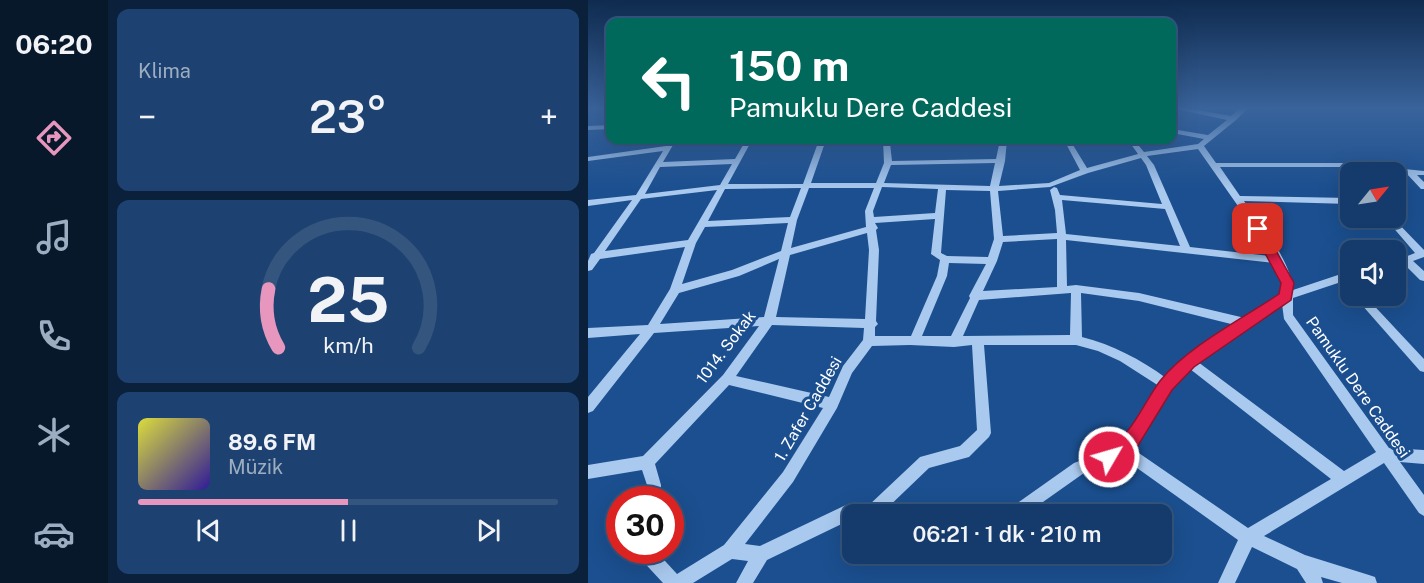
<!DOCTYPE html>
<html lang="tr">
<head>
<meta charset="utf-8">
<style>
  :root { --surface:#143b6b; --page:#1d4271; --text:#f1f3f6; --muted:#9dadc1; --line:#33557e; --accent:#e797bd }
  body { margin:0; font-family:"Public Sans",sans-serif; background:var(--page); color:var(--text); height:100vh; display:flex; flex-direction:column; font-size:22px; white-space:nowrap }
  * { box-sizing:border-box; margin:0 }
  p { font-size:20px; color:var(--muted) }
  .icon { flex:none; width:33px; height:33px; fill:none; stroke:currentColor; stroke-width:2; stroke-linecap:round; stroke-linejoin:round }
  .map { position:relative; flex:1; overflow:hidden }
  .side { display:flex; flex-direction:column; gap:9px; padding:9px; background:#0b203b; width:480px }
  .side>* { flex:none }
  .banner { position:absolute; left:18px; top:18px; width:570px; height:126px; border-radius:12px; box-shadow:0 6px 24px #0002,0 0 0 2px var(--line); background:#00695c; color:#fff; overflow:hidden }
  .needle { width:39px; rotate:60deg }
  .buttons { position:absolute; left:752px; top:162px; display:grid; gap:12px }
  .buttons a { display:grid; place-items:center; width:66px; height:66px; border-radius:12px; background:var(--surface); box-shadow:0 6px 24px #0002,0 0 0 2px var(--line); font-size:30px }
  .speed { position:absolute; left:18px; top:486px; display:flex; gap:12px; font-size:30px; font-weight:700; text-align:center }
  .speed>* { display:grid; place-content:center; width:78px; height:78px; border-radius:50%; background:var(--surface); box-shadow:0 6px 24px #0002,0 0 0 2px var(--line); line-height:1 }
  .speed .limit { border:9px solid #d22; background:#fff; color:#111 }
  .pin { position:absolute; display:grid; place-items:center; width:51px; height:51px; color:#fff; margin:-26px; border-radius:12px; box-shadow:0 3px 9px #0006 }
  .me { position:absolute; width:66px; margin:-33px; rotate:52deg; stroke-linejoin:round; filter:drop-shadow(0 0 4px #0008) }
  .turn { display:flex; align-items:center; gap:21px; height:126px; padding:0 24px; font-size:27px }
  .turn .icon { width:78px; height:78px; stroke-width:2.5 }
  .turn b { display:block; font-size:42px; line-height:51px }
  .big { font-size:45px; font-weight:600; line-height:1.1 }
  .side .widget { flex:1; display:flex; flex-direction:column; justify-content:center; gap:9px; min-width:0; padding:0 21px; border-radius:12px; background:var(--page) }
  .side .dial { align-items:center; gap:0 }
  .dial svg { height:156px; overflow:visible; fill:none; stroke:var(--line); stroke-width:7; stroke-linecap:round; text-anchor:middle }
  .dial text { fill:var(--text); stroke:none }
  .song { display:flex; align-items:center; gap:18px }
  .cover { width:72px; height:72px; border-radius:9px; background:linear-gradient(135deg,hsl(60 70% 55%),hsl(250 70% 35%)) }
  .played { height:6px; border-radius:3px; background:linear-gradient(90deg,var(--accent) 50%,var(--line) 50%) }
  .keys { display:flex; justify-content:space-around; direction:ltr }
  .heat { display:flex; justify-content:space-between; align-items:center; font-size:33px; direction:ltr }
  .trip { position:absolute; left:254px; top:504px; width:330px; height:60px; border-radius:12px; background:var(--surface); box-shadow:0 6px 24px #0002,0 0 0 2px var(--line); font-weight:600; line-height:60px; text-align:center }
  main { display:flex; flex:1; min-height:0 }
  .menu { display:flex; flex-direction:column; width:108px; justify-content:space-around; align-items:center; background:#08182b; color:var(--muted) }
  .menu .icon { width:42px; height:42px }
  .menu .selected { color:var(--accent) }
  .menu b { font-size:27px; color:var(--text) }
  .map>svg:first-child { display:block }
  .lines { fill:none; stroke-linecap:round; stroke-linejoin:round }
  .minor { fill:#a9c9ee; fill-rule:evenodd }
  .route { fill:#e11d48; stroke:#92132f; stroke-width:1.5 }
  .labels { text-anchor:middle; dominant-baseline:central; stroke-width:6; stroke-linejoin:round; paint-order:stroke }
  .street-label { font-size:16px; fill:#fff; stroke:#1b4f8f }
</style>
</head>
<body>
<main>
<nav class="menu">
<b>06:20</b>
<svg class="icon selected" aria-label="directions" viewBox="0 0 24 24"><path d="M12 3l9 9-9 9-9-9zM9 14v-3h6M13 9l2 2-2 2"/></svg>
<svg class="icon" aria-label="music" viewBox="0 0 24 24"><path d="M9 18V5l10-2v13"/><circle cx="6" cy="18" r="3"/><circle cx="16" cy="16" r="3"/></svg>
<svg class="icon" aria-label="phone" viewBox="0 0 24 24"><path d="M5 4h4l2 5-3 2q2 4 5 5l2-3 5 2v4C11 20 4 13 5 4z"/></svg>
<svg class="icon" aria-label="climate" viewBox="0 0 24 24"><path d="M12 3v18M4 7l16 10M4 17L20 7"/></svg>
<svg class="icon" aria-label="car" viewBox="0 0 24 24"><path d="M5 17H2v-5l4-1 3-4h7l3 4 3 1v5h-3M9 17h6M6 11h13"/><circle cx="7" cy="17" r="2"/><circle cx="17" cy="17" r="2"/></svg>
</nav>
<section class="side">
<div class="widget"><p>Klima</p>
<div class="heat"><a>−</a><b class="big">23°</b><a>+</a></div>
</div>
<div class="widget dial"><svg viewBox="0 0 100 80">
<path d="M14 69A42 42 0 1 1 86 69"/>
<path d="M14 69A42 42 0 0 1 9 39" stroke="#e797bd"/>
<text x="50" y="56" font-size="32" font-weight="700">25</text>
<text x="50" y="72" font-size="11">km/h</text>
</svg></div>
<div class="widget">
<div class="song"><i class="cover"></i><div><b>89.6 FM</b><p>Müzik</p></div></div>
<div class="played"></div>
<div class="keys"><svg class="icon" aria-label="previous" viewBox="0 0 24 24"><path d="M18 5L8 12l10 7zM5 5v14"/></svg><svg class="icon" aria-label="pause" viewBox="0 0 24 24"><path d="M8 5v14M16 5v14"/></svg><svg class="icon" aria-label="next" viewBox="0 0 24 24"><path d="M6 5l10 7-10 7zM19 5v14"/></svg></div>
</div>
</section>
<div class="map">
<svg width="836" height="583" viewBox="0 0 836 583">
  <rect width="100%" height="100%" fill="#1b4f8f"/>
  <g class="lines">
    <!-- minor -->
    <g class="minor">
      <path d="M584,108H599L643,116L652,108H660L648,120L616,146L628,163H758L836,171V175H829L836,182V189H833L819,174L758,167H632L652,196L762,198V204L656,201C673,224 703,261 705,290L762,271V279L705,298V315L801,448L836,450V464L812,462L836,495V516L831,513L796,463L676,536L717,555L781,575L787,577L789,583H754L733,577L735,583H718L709,569L664,547L647,583H630L650,540L535,458L496,473L438,514H419L421,509L486,463L531,446L571,386L532,361L510,351L488,345H396L403,433L401,437L381,457L341,468L293,514H264V519L179,560L165,583H148L160,561L144,559L105,583H75L50,556L48,550H67L89,574L136,545L195,472L235,408L141,385L67,464L73,485V500H59V485L54,470L0,479V465L55,456L135,375L171,326L66,333L5,411L0,413V397L52,334L0,338V328L60,325L82,289L97,247L12,259L4,270L0,271V261L3,254L6,253L44,200L0,206V200L48,195L75,151L0,161V157L78,146L82,140H88L75,162L147,159L158,140H164L140,184H215L231,140H238L223,183H288L296,163L295,140H383L379,142L302,143L304,161L408,159L412,140H419L417,161L411,186L461,183L492,170L476,140H482L499,168L550,154L540,140H546L556,152L610,144L616,139L584,133V129L620,135L639,120ZM610,149L657,216L682,256L602,247L566,165L559,156ZM553,158L558,165L574,204L472,195L469,188L466,187L462,190L467,210L469,233L415,236L410,191L462,187L500,173ZM407,163L402,186L296,183L303,165ZM144,164L132,185L57,194L72,167ZM294,187L350,189L347,213L286,217L285,211ZM213,188L202,217L120,221L137,189ZM221,188H286L277,211L278,227L203,248L209,220ZM129,190L100,240L17,251L53,199ZM358,190L402,191L406,239L400,257L359,256L353,253ZM474,200L577,209L592,246L478,234ZM347,219L343,254L352,260L349,276L323,336H287V327L290,324L288,321L291,250L288,230L290,228L287,223ZM200,223L193,251L144,270L94,284L108,243L117,227ZM279,233L281,250L277,319L188,317L202,255ZM469,239V287L395,291L409,261L415,242ZM478,240L686,263L694,284V293L657,318L551,293L488,285L479,286ZM191,259L176,317L72,324L91,293L151,276ZM361,263L398,264L381,296L382,298L363,336H334L359,276ZM483,293L482,335L375,336L391,300ZM493,293L551,301L647,325L597,358L578,378C552,359 525,345 494,337ZM694,304L696,319L788,452L756,471L610,362ZM184,325L276,328L275,340L255,366L241,397L148,376ZM322,345L366,347L384,345L389,430L372,446L332,457L280,506L262,503L172,546L157,544L205,482L249,408L264,373L284,346ZM602,369L743,479L660,528L545,449L583,389Z"/>
      <polygon points="22,125 22,129 0,130 0,126"/>
      <polygon points="797,218 805,218 836,250 836,257 825,261 836,271 836,281 832,280 817,265 807,268 807,261 827,253"/>
      <polygon points="766,296 777,296 836,359 836,372 832,371"/>
      <polygon points="351,554 379,554 377,560 366,565 353,560"/>
    </g>
  </g>
  <!-- sky -->
  <linearGradient id="sky" x2="0" y2="1"><stop stop-color="#0f2b4f"/><stop offset="0.57" stop-color="#39639b"/><stop offset="1" stop-color="#39639b" stop-opacity="0"/></linearGradient>
  <rect width="836" height="190" fill="url(#sky)"/>
  <!-- route -->
  <path class="route" d="M670,225L676,229L706,283L703,300L606,367L584,390L543,457L521,466L515,463L512,457L515,450C543,439 554,405 572,381C600,346 654,319 691,294L693,283L664,229Z"/>
  <g class="labels">
    <!-- street labels -->
    <g class="street-label">
      <text transform="translate(138 347) rotate(-53)">1014. Sokak</text>
      <text transform="translate(770 387) rotate(55)">Pamuklu Dere Caddesi</text>
      <text transform="translate(220 409) rotate(-60)">1. Zafer Caddesi</text>
    </g>
  </g>
</svg>
<div class="buttons">
<a><svg class="needle" viewBox="-14 -14 28 28"><path d="M0-13l5 13h-10z" fill="#e53935"/><path d="M0 13l5-13h-10z" fill="#9dadc1"/></svg></a>
<a><svg class="icon" aria-label="sound" viewBox="0 0 24 24"><path d="M4 9h4l5-4v14l-5-4H4zM17 9q2 3 0 6"/></svg></a>
</div>
<div class="speed"><div class="limit">30</div></div>
<div class="pin" style="left:670px;top:229px;background:#d93025"><svg class="icon" aria-label="arrive" viewBox="0 0 24 24"><path d="M6 21V4h12l-3 4 3 4H6"/></svg></div>
<svg class="me" style="left:521px;top:457px" viewBox="-20 -20 40 40"><circle r="17" fill="#e11d48" stroke="#fff" stroke-width="3"/><path d="M0-11L8 9 0 5-8 9z" fill="#fff"/></svg>
<div class="trip">06:21 · 1 dk · 210 m</div>
<div class="banner">
<div class="turn"><svg class="icon" aria-label="left" viewBox="0 0 24 24"><path d="M17 20v-9H6M10 6l-5 5 5 5"/></svg><div><b>150 m</b>Pamuklu Dere Caddesi</div></div>
</div>
</div>
</main>
</body>
</html>
